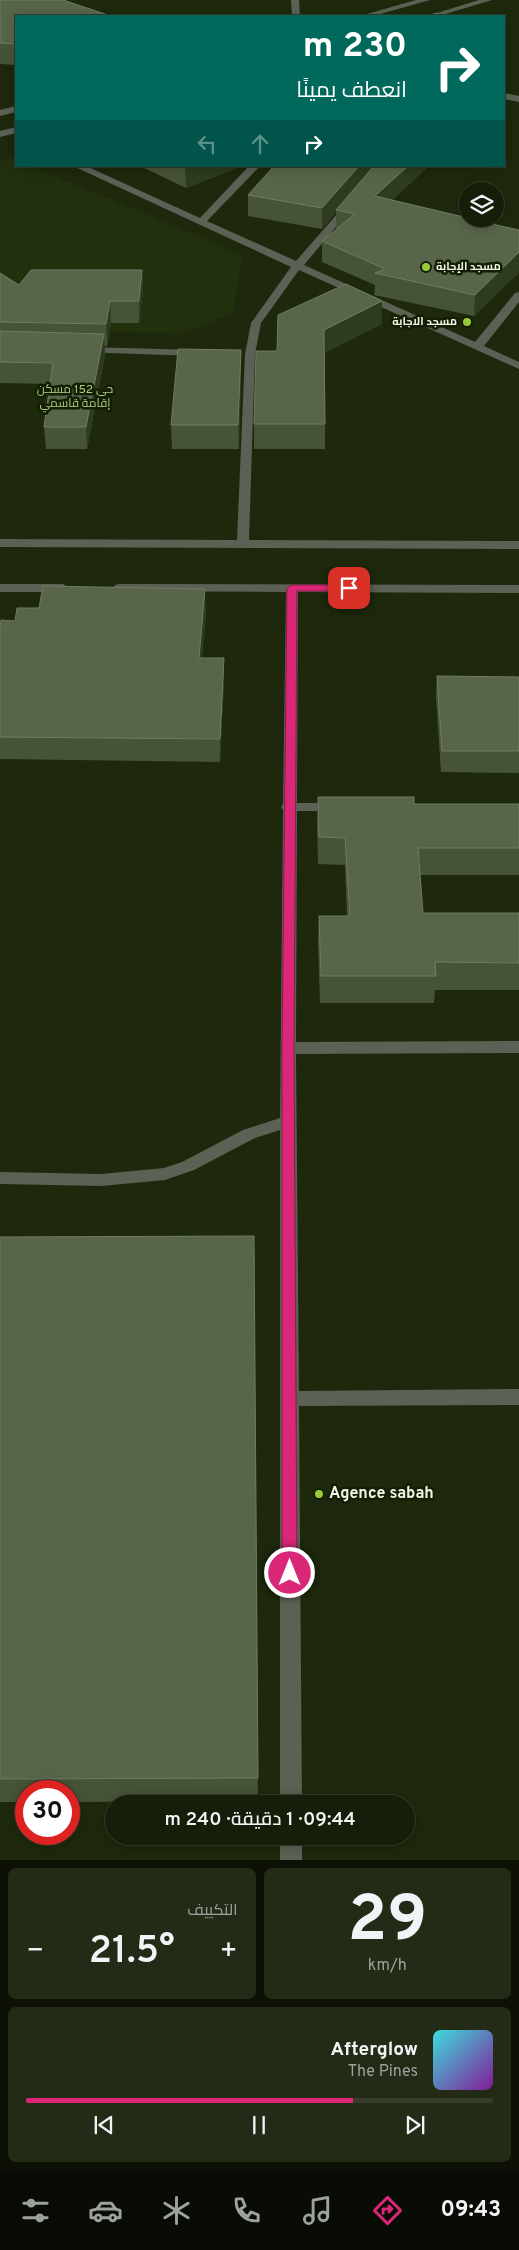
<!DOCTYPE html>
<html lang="ar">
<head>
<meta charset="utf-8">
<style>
  :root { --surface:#161e09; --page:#232b17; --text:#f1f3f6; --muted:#9ea29c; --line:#353c2a; --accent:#db2777 }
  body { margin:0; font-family:Overpass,Cairo,sans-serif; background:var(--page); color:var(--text); direction:rtl; height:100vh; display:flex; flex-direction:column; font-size:19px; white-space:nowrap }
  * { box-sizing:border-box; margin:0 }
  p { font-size:16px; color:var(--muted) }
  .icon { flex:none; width:28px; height:28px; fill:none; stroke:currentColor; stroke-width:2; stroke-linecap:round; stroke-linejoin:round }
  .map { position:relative; height:1860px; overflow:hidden; direction:ltr }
  .details { display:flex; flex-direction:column; gap:8px; padding:8px; background:#0c1005; flex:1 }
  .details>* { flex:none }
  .top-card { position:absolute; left:15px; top:15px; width:490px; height:152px; border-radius:0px; box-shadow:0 2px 12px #0003,0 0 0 1px var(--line); direction:rtl; background:#00695c; color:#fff; overflow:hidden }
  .tools { position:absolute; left:459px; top:182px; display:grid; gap:10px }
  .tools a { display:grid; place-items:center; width:45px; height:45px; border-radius:50%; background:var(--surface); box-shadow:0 2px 12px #0003,0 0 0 1px var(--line); font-size:25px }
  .speed { position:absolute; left:15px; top:1780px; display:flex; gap:10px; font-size:25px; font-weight:700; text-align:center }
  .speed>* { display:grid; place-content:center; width:65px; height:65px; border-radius:50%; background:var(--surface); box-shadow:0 2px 12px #0003,0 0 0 1px var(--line); line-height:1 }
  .speed .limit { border:8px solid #d22; background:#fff; color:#111 }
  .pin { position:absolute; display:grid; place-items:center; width:42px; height:42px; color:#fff; margin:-21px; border-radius:10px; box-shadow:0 2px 8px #0006 }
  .me { position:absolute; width:55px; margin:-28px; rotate:0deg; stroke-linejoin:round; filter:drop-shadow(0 0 4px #0008) }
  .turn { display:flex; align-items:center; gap:18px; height:105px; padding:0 15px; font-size:22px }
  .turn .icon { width:65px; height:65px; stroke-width:2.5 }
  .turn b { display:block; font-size:35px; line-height:42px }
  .lanes { display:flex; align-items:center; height:48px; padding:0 15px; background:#0003; justify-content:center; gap:25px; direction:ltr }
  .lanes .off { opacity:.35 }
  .big { font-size:38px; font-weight:600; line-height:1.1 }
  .details .widget { flex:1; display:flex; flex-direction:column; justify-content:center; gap:8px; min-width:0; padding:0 18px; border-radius:8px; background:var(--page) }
  .details .dial { align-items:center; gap:0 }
  .dial b { font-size:65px; line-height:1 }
  .song { display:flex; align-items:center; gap:15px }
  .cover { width:60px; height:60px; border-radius:8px; background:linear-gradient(135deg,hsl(180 70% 55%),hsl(290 70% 35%)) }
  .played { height:5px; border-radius:2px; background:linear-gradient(90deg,var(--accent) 70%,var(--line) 70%) }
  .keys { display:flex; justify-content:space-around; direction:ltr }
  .heat { display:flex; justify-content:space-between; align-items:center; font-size:28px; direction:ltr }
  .details .tiles { flex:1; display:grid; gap:8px; grid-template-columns:1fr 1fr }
  .widget:last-child { grid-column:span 2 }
  .trip { position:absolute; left:105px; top:1795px; width:310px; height:50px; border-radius:25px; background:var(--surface); box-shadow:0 2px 12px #0003,0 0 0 1px var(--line); font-weight:600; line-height:50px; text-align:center; direction:rtl }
  .dock { display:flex; height:80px; justify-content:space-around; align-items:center; background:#090c04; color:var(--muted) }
  .dock .icon { width:35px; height:35px }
  .dock .on { color:var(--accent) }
  .dock b { font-size:22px; color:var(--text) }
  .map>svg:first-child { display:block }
  .built { fill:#22300d }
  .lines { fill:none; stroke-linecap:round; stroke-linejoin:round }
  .minor { fill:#5b6154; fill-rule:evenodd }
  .wall { fill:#475337 }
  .shaded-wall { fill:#2e3b1e }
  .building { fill:#59654a; stroke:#707c62 }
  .route { fill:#db2777; stroke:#8e194d }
  .poi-dot { fill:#97cc38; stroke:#141e04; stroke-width:2 }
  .labels { text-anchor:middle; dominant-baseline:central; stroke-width:5; stroke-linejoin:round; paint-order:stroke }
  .far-poi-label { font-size:11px; font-weight:bold; fill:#eef6e5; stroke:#141e04; text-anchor:start }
  .far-neighbourhood-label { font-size:12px; fill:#accb84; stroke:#141e04 }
  .near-poi-label { font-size:16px; font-weight:bold; fill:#eef6e5; stroke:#141e04; text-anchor:start }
</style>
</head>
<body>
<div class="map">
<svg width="519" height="1860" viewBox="0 0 519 1860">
  <rect width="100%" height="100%" fill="#1d280c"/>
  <!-- built -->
  <polygon class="built" points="12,158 16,160 16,166 32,166 243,255 233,313 183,333 0,330 0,161"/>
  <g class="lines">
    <!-- minor -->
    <g class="minor">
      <polygon points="291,0 299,0 300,16 292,16"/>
      <polygon points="416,0 430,0 373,16 360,16"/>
      <polygon points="479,0 492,0 439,16 427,16"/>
      <polygon points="504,93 519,96 519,102 504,99"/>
      <polygon points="16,106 16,112 0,116 0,110"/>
      <polygon points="16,127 16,133 0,137 0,131"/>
      <polygon points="73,166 86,166 200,218 249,166 260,166 207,221 296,261 345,205 351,205 351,209 304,265 475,342 515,293 519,292 519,302 484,346 519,362 519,369 299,270 261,323 255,354 249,540 519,541 519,549 0,547 0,539 237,540 245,354 251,323 291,267"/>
      <polygon points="84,347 198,350 203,353 198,356 80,352 79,350"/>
      <polygon points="0,584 63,584 69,588 63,592 0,592"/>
      <polygon points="119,584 519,585 519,593 298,592 297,803 337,803 344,807 337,811 297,811 296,1042 519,1041 519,1053 296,1054 299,1391 519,1389 519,1405 299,1406 302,1804 280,1804 280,1130 255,1138 194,1170 165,1180 101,1186 0,1184 0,1172 101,1174 164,1168 182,1162 243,1130 280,1118 283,810 281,807 283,804 286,592 115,591 113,588 115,585"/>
      <rect x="280" y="1836" width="22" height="24"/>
    </g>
  </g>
  <!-- wall -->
  <g class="wall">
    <polygon points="0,0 16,16 16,65 0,64"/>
    <polygon points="140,166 241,166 186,188"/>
    <polygon points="248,195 392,200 519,230 519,272 474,316 374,295 375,285 322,262 322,241 336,230 336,212 322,229 248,216"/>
    <polygon points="142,270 143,291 139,323 111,323 107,346 104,346 105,355 87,449 46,449 44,427 50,384 0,383 0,273 19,285"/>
    <polygon points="382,301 382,324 324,353 325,424 325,449 254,449 254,424 277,351"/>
    <polygon points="241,350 241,374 239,449 172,449 171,425"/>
    <polygon points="206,612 202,658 224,681 220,762 0,759 0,627 15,621"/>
    <polygon points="437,676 519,677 519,773 441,772 436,697"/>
    <polygon points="318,797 414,804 519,804 519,875 420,875 423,913 519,913 519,990 435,990 434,1003 320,1003 318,943 319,916 347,916 345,865 318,864 317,823"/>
    <polygon points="254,1236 258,1801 69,1802 69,1791 26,1791 26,1802 0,1802 0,1237"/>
  </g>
  <!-- shaded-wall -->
  <g class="shaded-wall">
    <polygon points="185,166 241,166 186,188"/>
    <polygon points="359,166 376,166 336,210 336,212 322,229 322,208"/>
    <polygon points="408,166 429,166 375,217 375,196"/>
    <polygon points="519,252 519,272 474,316 475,295"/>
    <polygon points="142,270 143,291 139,323 139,301"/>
    <polygon points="110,301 111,323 107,346 106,324"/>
    <polygon points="382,301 382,324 323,354 324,330"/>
    <polygon points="104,334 105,355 87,449 86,427"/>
    <polygon points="241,350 241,374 239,449 238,425"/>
    <polygon points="205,589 206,612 200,680 199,658"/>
    <polygon points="224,658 224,681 220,762 220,739"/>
  </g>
  <!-- building -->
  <g class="building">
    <polygon points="0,0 63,0 111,16 16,16 16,44 0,43"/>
    <polygon points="437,13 435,16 426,16"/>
    <polygon points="274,166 359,166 322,208 248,195"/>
    <polygon points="374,166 408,166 375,196 468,218 468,219 519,230 519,252 475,295 375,273 385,269 322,241 355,214 336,210"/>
    <polygon points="31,270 142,270 139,301 110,301 106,324 0,322 0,273 19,285"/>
    <polygon points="346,284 382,301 324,330 325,424 254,424 256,351 277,351 278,315"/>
    <polygon points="0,331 104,334 86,427 44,427 53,363 0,362"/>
    <polygon points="178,349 241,350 238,425 171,425"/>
    <polygon points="43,586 205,589 199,658 224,658 220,739 0,737 0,627 1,620 15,621 17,608 39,608"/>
    <polygon points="437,676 519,677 519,751 442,751"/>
    <polygon points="318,797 414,797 414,804 519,804 519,848 418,848 423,913 519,913 519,963 435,962 436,976 321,976 319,916 350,916 345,838 319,837"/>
    <polygon points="254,1236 258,1778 0,1779 0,1237"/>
  </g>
  <!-- route -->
  <polygon class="route" points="292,585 349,585 354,588 349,591 297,591 294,1048 297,1573 295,1577 290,1579 285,1577 282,1573 282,1048 287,588"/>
  <!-- markers -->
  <g class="poi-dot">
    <circle cx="426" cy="267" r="5"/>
    <circle cx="467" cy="322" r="5"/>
    <circle cx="319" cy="1494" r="5"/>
  </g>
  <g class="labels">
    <!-- far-poi labels -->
    <g class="far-poi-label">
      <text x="436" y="267">مسجد الإجابة</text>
      <text x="457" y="322" text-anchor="end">مسجد الاجابة</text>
    </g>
    <!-- far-neighbourhood labels -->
    <g class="far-neighbourhood-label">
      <text x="75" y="390">حي 152 مسكن<tspan x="75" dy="14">إقامة قاسمي</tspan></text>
    </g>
    <!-- near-poi labels -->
    <g class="near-poi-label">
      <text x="329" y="1494">Agence sabah</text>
    </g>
  </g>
</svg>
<div class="tools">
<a><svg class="icon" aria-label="layers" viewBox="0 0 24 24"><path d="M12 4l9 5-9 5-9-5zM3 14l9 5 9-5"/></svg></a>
</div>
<div class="speed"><div class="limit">30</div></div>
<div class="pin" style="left:349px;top:588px;background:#d93025"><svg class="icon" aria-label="arrive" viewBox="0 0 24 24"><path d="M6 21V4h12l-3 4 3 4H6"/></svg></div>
<svg class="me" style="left:290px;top:1573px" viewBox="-20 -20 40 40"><circle r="17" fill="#db2777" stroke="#fff" stroke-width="3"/><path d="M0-11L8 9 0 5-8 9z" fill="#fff"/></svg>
<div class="trip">09:44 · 1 دقيقة · 240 m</div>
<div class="top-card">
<div class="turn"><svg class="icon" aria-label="right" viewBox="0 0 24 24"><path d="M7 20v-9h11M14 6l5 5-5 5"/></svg><div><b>230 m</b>انعطف يمينًا</div></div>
<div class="lanes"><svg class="icon off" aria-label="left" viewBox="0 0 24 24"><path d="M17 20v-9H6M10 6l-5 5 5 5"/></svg><svg class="icon off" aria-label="ahead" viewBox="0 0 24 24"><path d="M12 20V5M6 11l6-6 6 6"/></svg><svg class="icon" aria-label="right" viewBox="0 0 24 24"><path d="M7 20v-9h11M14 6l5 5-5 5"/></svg></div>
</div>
</div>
<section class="details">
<div class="tiles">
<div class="widget dial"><b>29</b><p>km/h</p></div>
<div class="widget"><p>التكييف</p>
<div class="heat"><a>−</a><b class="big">21.5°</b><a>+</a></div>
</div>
<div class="widget">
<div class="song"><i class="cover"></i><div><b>Afterglow</b><p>The Pines</p></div></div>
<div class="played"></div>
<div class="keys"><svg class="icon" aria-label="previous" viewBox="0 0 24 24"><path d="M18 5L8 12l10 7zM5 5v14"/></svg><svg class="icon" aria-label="pause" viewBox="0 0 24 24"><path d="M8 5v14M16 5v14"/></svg><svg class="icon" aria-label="next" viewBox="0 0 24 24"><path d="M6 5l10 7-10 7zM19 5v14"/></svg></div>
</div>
</div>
</section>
<nav class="dock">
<b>09:43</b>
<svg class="icon on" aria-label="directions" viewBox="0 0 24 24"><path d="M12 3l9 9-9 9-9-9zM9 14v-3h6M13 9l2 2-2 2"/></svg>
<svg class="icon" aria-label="music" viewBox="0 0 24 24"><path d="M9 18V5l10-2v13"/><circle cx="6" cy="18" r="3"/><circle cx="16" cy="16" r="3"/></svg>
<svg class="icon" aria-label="phone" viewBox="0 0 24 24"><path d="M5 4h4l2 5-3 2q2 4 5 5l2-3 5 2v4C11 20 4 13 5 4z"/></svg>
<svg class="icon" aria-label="climate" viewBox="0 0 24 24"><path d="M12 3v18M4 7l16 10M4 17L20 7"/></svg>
<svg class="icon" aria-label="car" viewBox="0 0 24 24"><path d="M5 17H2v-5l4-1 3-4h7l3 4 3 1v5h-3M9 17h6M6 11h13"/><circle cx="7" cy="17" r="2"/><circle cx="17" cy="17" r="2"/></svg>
<svg class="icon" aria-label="filters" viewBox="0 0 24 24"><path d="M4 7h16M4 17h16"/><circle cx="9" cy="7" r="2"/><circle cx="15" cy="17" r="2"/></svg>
</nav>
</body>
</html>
